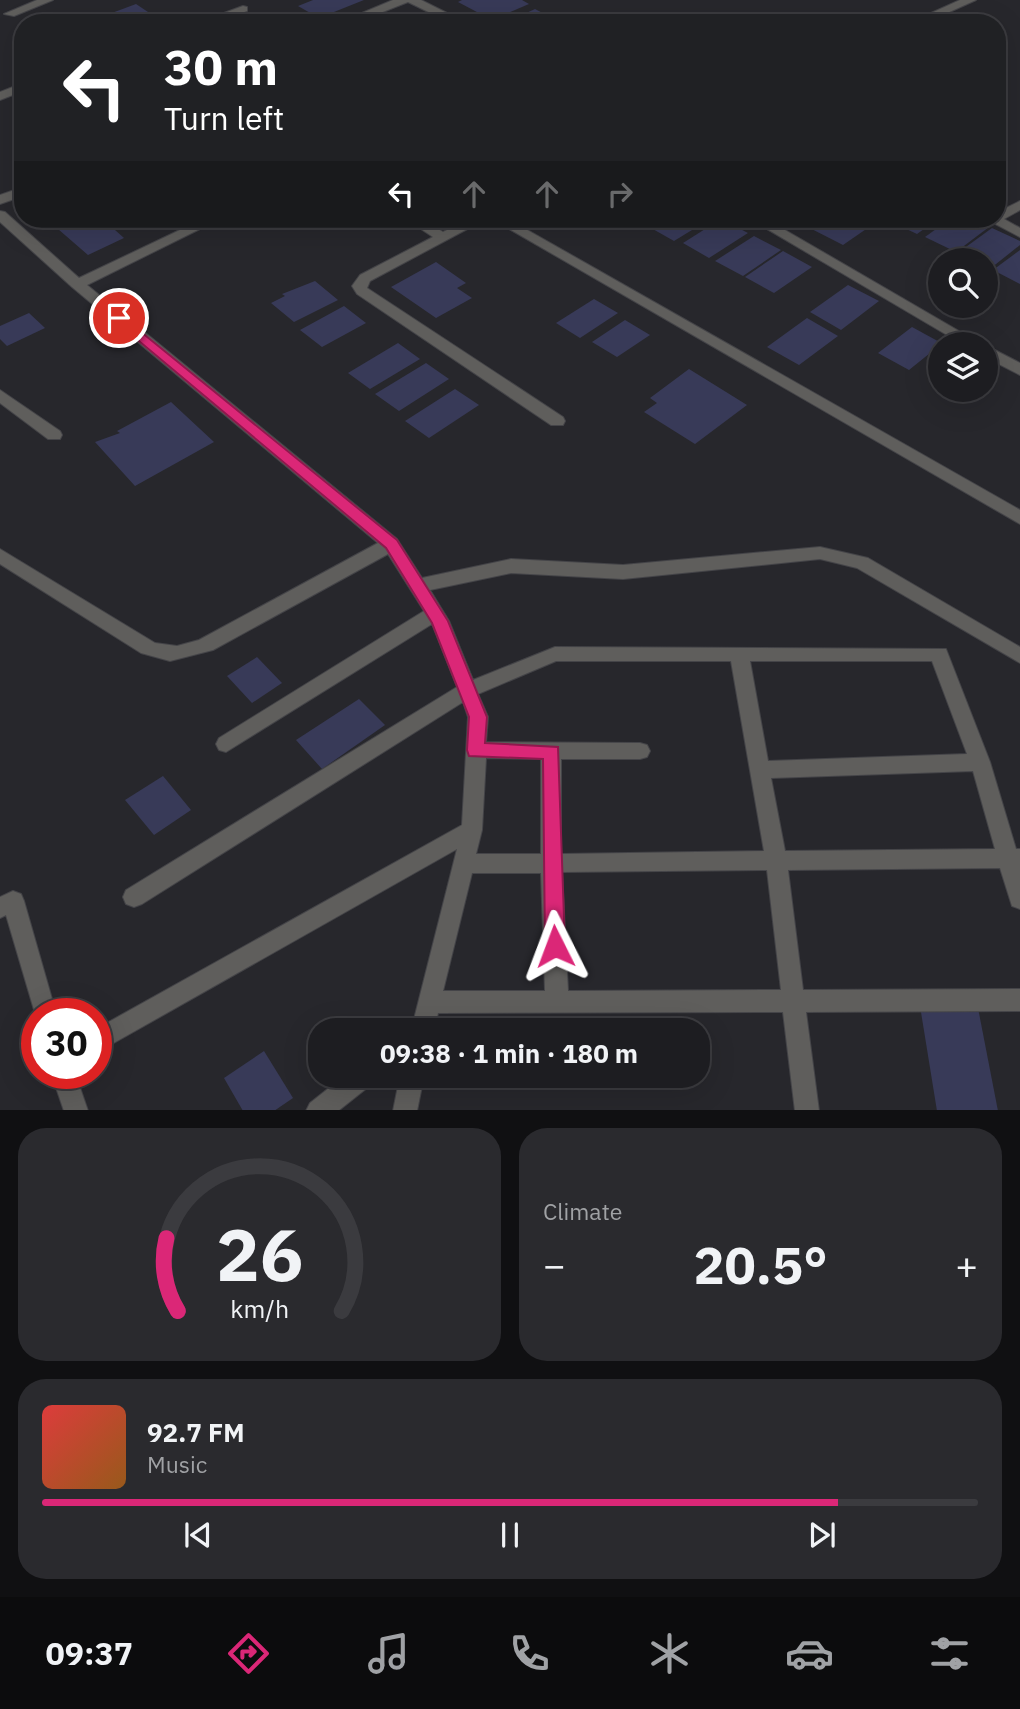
<!DOCTYPE html>
<html lang="en">
<head>
<meta charset="utf-8">
<style>
  :root { --surface:#1d1d21; --page:#2a2a2e; --text:#f1f3f6; --muted:#a0a2a5; --line:#3b3b3f; --accent:#db2777 }
  body { margin:0; font-family:"IBM Plex Sans",sans-serif; background:var(--page); color:var(--text); height:100vh; display:flex; flex-direction:column; font-size:26px; white-space:nowrap }
  * { box-sizing:border-box; margin:0 }
  p { font-size:23px; color:var(--muted) }
  .icon { flex:none; width:38px; height:38px; fill:none; stroke:currentColor; stroke-width:2; stroke-linecap:round; stroke-linejoin:round }
  .map { position:relative; height:1110px; overflow:hidden }
  .side { display:flex; flex-direction:column; gap:18px; padding:18px; background:#101012; flex:1 }
  .side>* { flex:none }
  .guide { position:absolute; left:14px; top:14px; width:992px; height:214px; border-radius:28px; box-shadow:0 7px 28px #0002,0 0 0 2px var(--line); background:#202124; color:#fff; overflow:hidden }
  .controls { position:absolute; left:928px; top:248px; display:grid; gap:14px }
  .controls a { display:grid; place-items:center; width:70px; height:70px; border-radius:50%; background:var(--surface); box-shadow:0 7px 28px #0002,0 0 0 2px var(--line); font-size:35px }
  .speed { position:absolute; left:21px; top:998px; display:flex; gap:14px; font-size:35px; font-weight:700; text-align:center }
  .speed>* { display:grid; place-content:center; width:91px; height:91px; border-radius:50%; background:var(--surface); box-shadow:0 7px 28px #0002,0 0 0 2px var(--line); line-height:1 }
  .speed .limit { border:10px solid #d22; background:#fff; color:#111 }
  .pin { position:absolute; display:grid; place-items:center; width:60px; height:60px; color:#fff; margin:-30px; border:4px solid #fff; border-radius:50%; box-shadow:0 2px 7px #0007 }
  .me { position:absolute; width:77px; margin:-38px; rotate:357deg; stroke-linejoin:round; filter:drop-shadow(0 0 5px #0008) }
  .turn { display:flex; align-items:center; gap:24px; height:147px; padding:0 35px; font-size:32px }
  .turn .icon { width:91px; height:91px; stroke-width:2.5 }
  .turn b { display:block; font-size:49px; line-height:60px }
  .lanes { display:flex; align-items:center; height:66px; padding:0 35px; background:#0003; justify-content:center; gap:35px; direction:ltr }
  .lanes .off { opacity:.35 }
  .big { font-size:52px; font-weight:800; line-height:1.1 }
  .side .widget { flex:1; display:flex; flex-direction:column; justify-content:center; gap:10px; min-width:0; padding:0 24px; border-radius:28px; background:var(--page) }
  .side .dial { align-items:center; gap:0 }
  .dial svg { height:182px; overflow:visible; fill:none; stroke:var(--line); stroke-width:7; stroke-linecap:round; text-anchor:middle }
  .dial text { fill:var(--text); stroke:none }
  .song { display:flex; align-items:center; gap:21px }
  .cover { width:84px; height:84px; border-radius:10px; background:linear-gradient(135deg,hsl(0 70% 55%),hsl(30 70% 35%)) }
  .played { height:7px; border-radius:4px; background:linear-gradient(90deg,var(--accent) 85%,var(--line) 85%) }
  .keys { display:flex; justify-content:space-around; direction:ltr }
  .heat { display:flex; justify-content:space-between; align-items:center; font-size:38px; direction:ltr }
  .side .tiles { flex:1; display:grid; gap:18px; grid-template-columns:1fr 1fr }
  .widget:last-child { grid-column:span 2 }
  .trip { position:absolute; left:308px; top:1018px; width:402px; height:70px; border-radius:28px; background:var(--surface); box-shadow:0 7px 28px #0002,0 0 0 2px var(--line); font-weight:800; line-height:70px; text-align:center }
  .tab-bar { display:flex; height:112px; justify-content:space-around; align-items:center; background:#0c0c0d; color:var(--muted) }
  .tab-bar .icon { width:49px; height:49px }
  .tab-bar .selected { color:var(--accent) }
  .tab-bar b { font-size:32px; color:var(--text) }
  .map>svg:first-child { display:block }
  .building { fill:#383a58 }
  .lines { fill:none; stroke-linecap:round; stroke-linejoin:round }
  .minor-casing { stroke:#444448; stroke-width:2 }
  .minor { fill:#5f5e5c; fill-rule:evenodd }
  .route { fill:#db2777; stroke:#8e194d; stroke-width:2 }
</style>
</head>
<body>
<div class="map">
<svg width="1020" height="1111" viewBox="0 0 1020 1111">
  <rect width="100%" height="100%" fill="#27272c"/>
  <!-- building -->
  <g class="building">
    <polygon points="313,0 364,0 319,18 298,6"/>
    <polygon points="462,0 522,0 529,4 492,20 458,2"/>
    <polygon points="136,4 163,22 108,23 101,17"/>
    <polygon points="535,9 554,19 544,23 504,23"/>
    <polygon points="82,219 109,219 121,228 115,230 124,238 88,255 58,229"/>
    <polygon points="666,219 710,219 674,241 651,228"/>
    <polygon points="721,219 748,233 709,258 683,243"/>
    <polygon points="792,219 860,219 872,225 843,245"/>
    <polygon points="885,219 938,219 917,234"/>
    <polygon points="950,219 972,219 989,227 956,252 925,237"/>
    <polygon points="992,228 1020,241 1020,245 991,268 985,265 985,261 976,261 959,252"/>
    <polygon points="754,236 781,250 743,276 715,261"/>
    <polygon points="1020,250 1020,284 993,270"/>
    <polygon points="783,251 812,267 774,293 745,277"/>
    <polygon points="436,262 466,283 457,288 472,298 436,318 391,287"/>
    <polygon points="315,281 338,300 294,322 271,303 285,296 282,294"/>
    <polygon points="848,285 879,301 841,330 810,312"/>
    <polygon points="594,299 618,313 580,338 556,323"/>
    <polygon points="344,306 366,323 322,347 300,330"/>
    <polygon points="29,313 45,328 7,346 0,339 0,326"/>
    <polygon points="807,318 838,336 799,365 767,347"/>
    <polygon points="625,320 650,335 617,357 592,342"/>
    <polygon points="912,327 945,345 940,345 909,370 878,353"/>
    <polygon points="398,343 420,359 370,389 348,373"/>
    <polygon points="426,363 449,379 399,411 375,394"/>
    <polygon points="689,369 747,405 695,444 644,412 657,403 650,398"/>
    <polygon points="455,389 479,405 429,438 405,421"/>
    <polygon points="171,402 214,442 135,486 95,442 120,433 117,431"/>
    <polygon points="257,657 282,683 252,703 227,676"/>
    <polygon points="359,699 385,725 322,769 296,740"/>
    <polygon points="163,776 191,810 154,835 125,800"/>
    <polygon points="920,1006 978,1008 998,1111 937,1111"/>
    <polygon points="264,1051 293,1098 274,1111 243,1111 224,1078"/>
  </g>
  <g class="lines">
    <defs>
      <g id="minor">
        <polygon points="37,0 53,0 14,16 4,14"/>
        <polygon points="393,0 421,0 467,23 451,23 408,2 355,23 338,23"/>
        <polygon points="960,0 976,0 925,23 909,23"/>
        <polygon points="243,6 247,7 247,11 215,23 197,23"/>
        <polygon points="23,83 23,91 0,100 0,92"/>
        <polygon points="23,187 23,196 0,204 0,195"/>
        <polygon points="1020,201 1020,210 1004,219 1020,228 1020,237 986,219 998,219 998,212"/>
        <path d="M0,211L5,212L79,278L203,219H220L87,285L397,539L422,578L511,559L623,565L820,547L868,558L1020,647V663L857,568L820,559L623,579L511,573L430,590L449,621L473,680L555,647L946,649L990,762L1016,849H1020V909L1012,906L1000,868L788,870L803,990L1020,989V1011L806,1012L819,1111H795L783,1012L438,1013L434,1031H411L457,849L96,1053V1029L462,825L468,717L463,702L142,904L134,907L126,904L123,897L126,890L457,687L432,624L226,752L219,750L216,744L219,738L424,611L388,554L213,650L170,661L141,653L0,564V549L155,643L177,646L199,640L378,543L72,287L0,222ZM556,661H731L764,851L561,854V759H640L647,757L650,751L647,745L640,743L486,742L488,717L478,694ZM750,661H932L967,754L768,761ZM486,758L541,759V854H476L482,830ZM973,771L995,849L785,851L771,778ZM767,870L781,990L568,991L562,872ZM472,873H541L545,991H443Z"/>
        <polygon points="406,219 422,219 443,232 469,219 486,219 370,281 367,288 563,417 565,421 563,425 551,425 357,294 352,286 360,275 433,237"/>
        <polygon points="492,219 508,219 1020,510 1020,524"/>
        <polygon points="750,219 766,219 983,345 964,345"/>
        <polygon points="985,345 1020,363 1020,375 985,357"/>
        <polygon points="0,390 60,431 62,435 60,439 48,439 0,403"/>
        <polygon points="13,891 21,894 24,901 56,1013 37,1013 37,1020 6,915 0,918 0,897"/>
        <polygon points="51,1073 75,1073 88,1111 64,1111"/>
        <polygon points="344,1076 376,1076 372,1084 338,1111 306,1111 310,1103"/>
        <polygon points="400,1076 424,1076 417,1111 393,1111"/>
      </g>
    </defs>
    <!-- minor casing -->
    <use href="#minor" class="minor-casing"/>
    <!-- minor -->
    <use href="#minor" class="minor"/>
  </g>
  <!-- route -->
  <polygon class="route" points="119,314 397,540 448,621 487,717 485,743 558,747 565,946 562,953 555,955 548,953 545,946 543,759 469,756 467,750 469,717 432,623 386,548 115,321 115,315"/>
</svg>
<div class="controls">
<a><svg class="icon" aria-label="search" viewBox="0 0 24 24"><circle cx="10" cy="10" r="6"/><path d="M15 15l6 6"/></svg></a>
<a><svg class="icon" aria-label="layers" viewBox="0 0 24 24"><path d="M12 4l9 5-9 5-9-5zM3 14l9 5 9-5"/></svg></a>
</div>
<div class="speed"><div class="limit">30</div></div>
<div class="pin" style="left:119px;top:318px;background:#d93025"><svg class="icon" aria-label="arrive" viewBox="0 0 24 24"><path d="M6 21V4h12l-3 4 3 4H6"/></svg></div>
<svg class="me" style="left:555px;top:946px" viewBox="-20 -20 40 40"><path d="M0-17L14 15 0 8-14 15z" fill="#db2777" stroke="#fff" stroke-width="4"/></svg>
<div class="trip">09:38 · 1 min · 180 m</div>
<div class="guide">
<div class="turn"><svg class="icon" aria-label="left" viewBox="0 0 24 24"><path d="M17 20v-9H6M10 6l-5 5 5 5"/></svg><div><b>30 m</b>Turn left</div></div>
<div class="lanes"><svg class="icon" aria-label="left" viewBox="0 0 24 24"><path d="M17 20v-9H6M10 6l-5 5 5 5"/></svg><svg class="icon off" aria-label="ahead" viewBox="0 0 24 24"><path d="M12 20V5M6 11l6-6 6 6"/></svg><svg class="icon off" aria-label="ahead" viewBox="0 0 24 24"><path d="M12 20V5M6 11l6-6 6 6"/></svg><svg class="icon off" aria-label="right" viewBox="0 0 24 24"><path d="M7 20v-9h11M14 6l5 5-5 5"/></svg></div>
</div>
</div>
<section class="side">
<div class="tiles">
<div class="widget dial"><svg viewBox="0 0 100 80">
<path d="M14 69A42 42 0 1 1 86 69"/>
<path d="M14 69A42 42 0 0 1 9 37" stroke="#db2777"/>
<text x="50" y="56" font-size="32" font-weight="700">26</text>
<text x="50" y="72" font-size="11">km/h</text>
</svg></div>
<div class="widget"><p>Climate</p>
<div class="heat"><a>−</a><b class="big">20.5°</b><a>+</a></div>
</div>
<div class="widget">
<div class="song"><i class="cover"></i><div><b>92.7 FM</b><p>Music</p></div></div>
<div class="played"></div>
<div class="keys"><svg class="icon" aria-label="previous" viewBox="0 0 24 24"><path d="M18 5L8 12l10 7zM5 5v14"/></svg><svg class="icon" aria-label="pause" viewBox="0 0 24 24"><path d="M8 5v14M16 5v14"/></svg><svg class="icon" aria-label="next" viewBox="0 0 24 24"><path d="M6 5l10 7-10 7zM19 5v14"/></svg></div>
</div>
</div>
</section>
<nav class="tab-bar">
<b>09:37</b>
<svg class="icon selected" aria-label="directions" viewBox="0 0 24 24"><path d="M12 3l9 9-9 9-9-9zM9 14v-3h6M13 9l2 2-2 2"/></svg>
<svg class="icon" aria-label="music" viewBox="0 0 24 24"><path d="M9 18V5l10-2v13"/><circle cx="6" cy="18" r="3"/><circle cx="16" cy="16" r="3"/></svg>
<svg class="icon" aria-label="phone" viewBox="0 0 24 24"><path d="M5 4h4l2 5-3 2q2 4 5 5l2-3 5 2v4C11 20 4 13 5 4z"/></svg>
<svg class="icon" aria-label="climate" viewBox="0 0 24 24"><path d="M12 3v18M4 7l16 10M4 17L20 7"/></svg>
<svg class="icon" aria-label="car" viewBox="0 0 24 24"><path d="M5 17H2v-5l4-1 3-4h7l3 4 3 1v5h-3M9 17h6M6 11h13"/><circle cx="7" cy="17" r="2"/><circle cx="17" cy="17" r="2"/></svg>
<svg class="icon" aria-label="filters" viewBox="0 0 24 24"><path d="M4 7h16M4 17h16"/><circle cx="9" cy="7" r="2"/><circle cx="15" cy="17" r="2"/></svg>
</nav>
</body>
</html>
